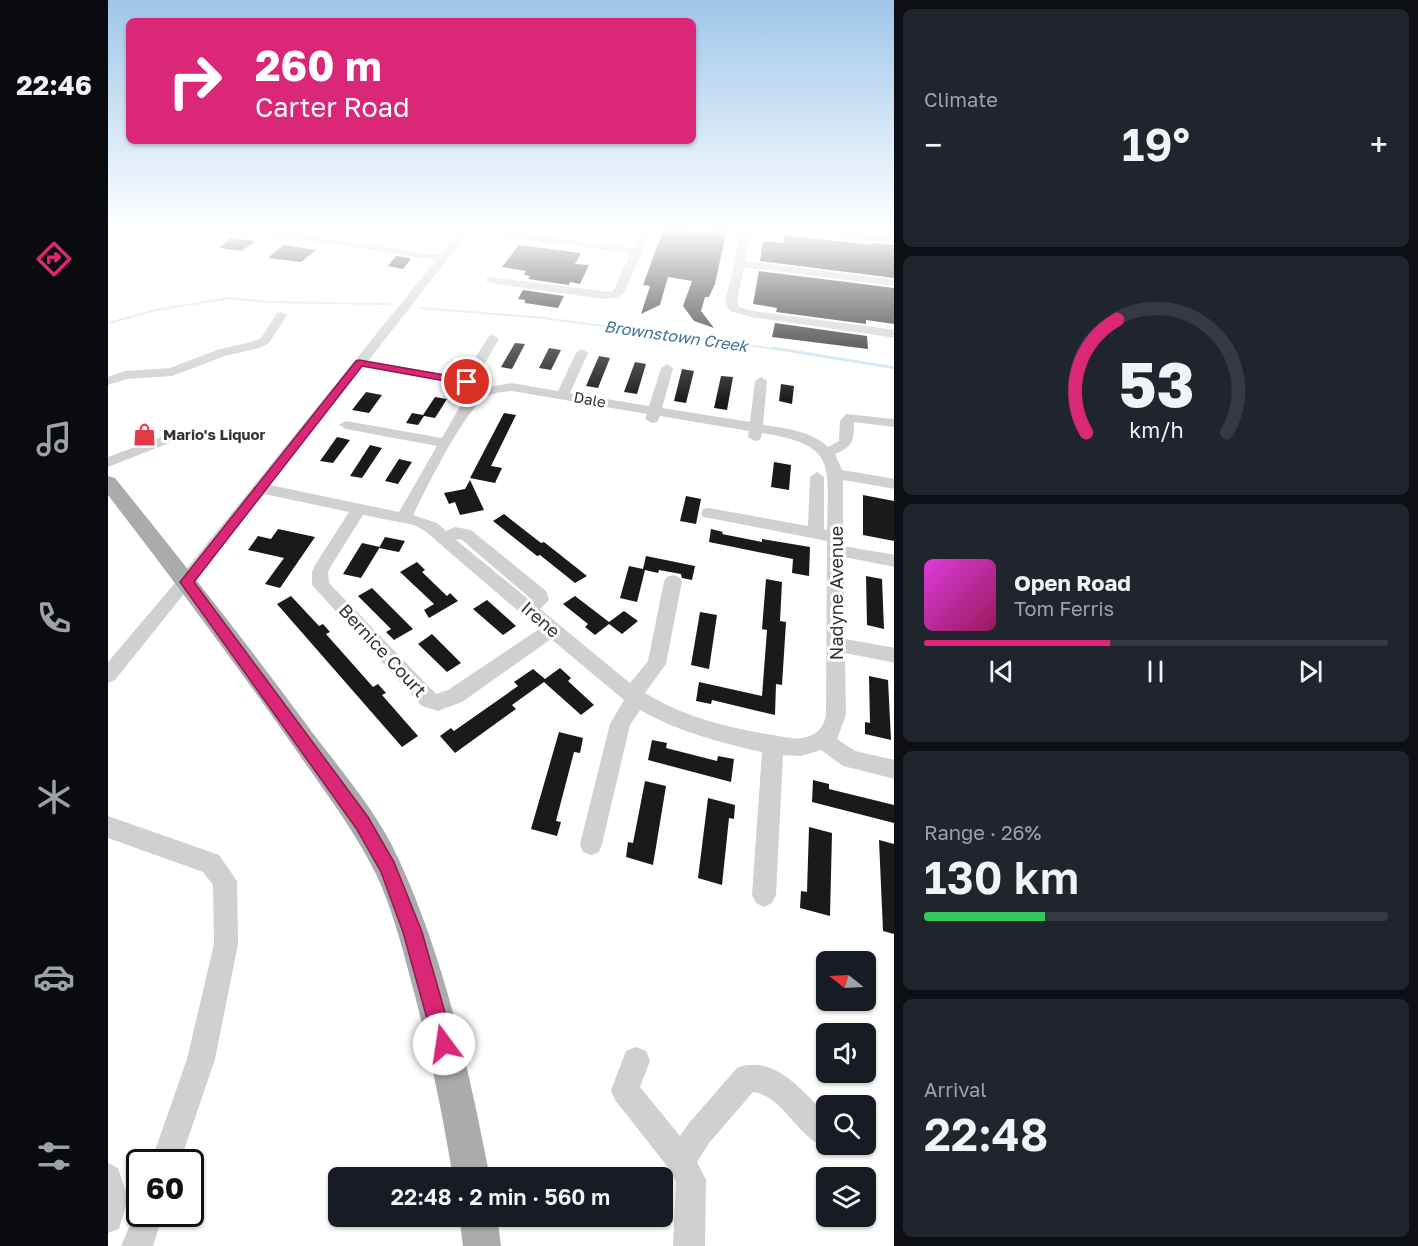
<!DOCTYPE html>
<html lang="en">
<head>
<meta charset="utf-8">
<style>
  :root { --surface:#171b24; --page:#20242c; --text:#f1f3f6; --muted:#9ea1a6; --line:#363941; --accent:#db2777 }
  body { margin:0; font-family:"Golos Text",sans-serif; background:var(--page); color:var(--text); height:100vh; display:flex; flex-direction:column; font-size:22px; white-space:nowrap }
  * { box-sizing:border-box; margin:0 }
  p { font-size:20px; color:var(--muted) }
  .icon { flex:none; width:33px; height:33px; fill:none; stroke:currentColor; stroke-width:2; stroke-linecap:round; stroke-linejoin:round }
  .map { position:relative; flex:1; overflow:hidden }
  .side { display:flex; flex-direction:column; gap:9px; padding:9px; background:#0d0f14; width:524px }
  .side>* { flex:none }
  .banner { position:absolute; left:18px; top:18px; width:570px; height:126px; border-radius:9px; box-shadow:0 2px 4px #0004; background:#db2777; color:#fff; overflow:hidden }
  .needle { width:39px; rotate:288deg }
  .fabs { position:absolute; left:708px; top:951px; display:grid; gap:12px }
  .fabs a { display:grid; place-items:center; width:60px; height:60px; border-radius:9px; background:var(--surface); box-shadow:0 2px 4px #0004; font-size:30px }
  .speed { position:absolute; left:18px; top:1149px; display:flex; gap:12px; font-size:30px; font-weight:700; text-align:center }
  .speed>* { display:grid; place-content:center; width:78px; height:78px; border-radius:50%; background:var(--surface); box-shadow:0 2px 4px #0004; line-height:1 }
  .speed .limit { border:3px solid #111; border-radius:9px; background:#fff; color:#111 }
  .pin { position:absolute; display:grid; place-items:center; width:51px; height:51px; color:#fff; margin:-26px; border:3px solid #fff; border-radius:50%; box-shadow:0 2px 6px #0007 }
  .me { position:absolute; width:66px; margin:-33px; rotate:346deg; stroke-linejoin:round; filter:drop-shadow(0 0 4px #0008) }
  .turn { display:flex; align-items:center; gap:21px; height:126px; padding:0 30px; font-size:27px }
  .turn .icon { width:78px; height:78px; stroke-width:2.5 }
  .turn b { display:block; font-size:42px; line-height:51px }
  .big { font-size:45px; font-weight:600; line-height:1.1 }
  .side .tile { flex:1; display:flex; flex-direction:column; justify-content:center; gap:9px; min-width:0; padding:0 21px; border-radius:9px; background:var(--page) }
  .side .dial { align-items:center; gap:0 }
  .dial svg { height:156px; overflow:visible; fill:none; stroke:var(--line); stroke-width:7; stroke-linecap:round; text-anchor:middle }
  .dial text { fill:var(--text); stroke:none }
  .song { display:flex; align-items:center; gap:18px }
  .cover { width:72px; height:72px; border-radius:9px; background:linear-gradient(135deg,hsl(300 70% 55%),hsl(330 70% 35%)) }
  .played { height:6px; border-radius:3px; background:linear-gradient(90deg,var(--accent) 40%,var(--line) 40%) }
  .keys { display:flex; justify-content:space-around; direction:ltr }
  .heat { display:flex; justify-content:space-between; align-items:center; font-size:33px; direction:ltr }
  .charge { height:9px; border-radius:4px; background:linear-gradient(90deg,#34c759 26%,var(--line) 0) }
  .trip { position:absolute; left:220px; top:1167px; width:345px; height:60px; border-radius:9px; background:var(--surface); box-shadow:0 2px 4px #0004; font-weight:600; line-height:60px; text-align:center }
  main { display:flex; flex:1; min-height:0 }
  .tab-bar { display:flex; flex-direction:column; width:108px; justify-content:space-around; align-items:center; background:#090b0e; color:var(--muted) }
  .tab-bar .icon { width:42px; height:42px }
  .tab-bar .selected { color:var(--accent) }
  .tab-bar b { font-size:27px; color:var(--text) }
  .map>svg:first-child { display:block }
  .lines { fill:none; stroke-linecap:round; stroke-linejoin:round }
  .stream-far1 { stroke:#cfe2ee; stroke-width:2 }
  .stream { stroke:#cfe2ee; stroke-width:3 }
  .building { fill:#1a1a1a }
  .minor { fill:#d0d0d0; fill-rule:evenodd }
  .major { fill:#ababab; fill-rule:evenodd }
  .route { fill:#db2777; stroke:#8e194d; stroke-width:1.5 }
  .labels { text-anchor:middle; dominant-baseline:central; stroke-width:6; stroke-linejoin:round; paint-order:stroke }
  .far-street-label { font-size:15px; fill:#333; stroke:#fff }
  .far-poi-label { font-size:15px; font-weight:bold; fill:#333; stroke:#fff; text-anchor:start }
  .far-water-label { font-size:16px; font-style:italic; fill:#3f7597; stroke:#fff }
  .street-label { font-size:18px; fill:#333; stroke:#fff }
</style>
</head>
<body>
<main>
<nav class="tab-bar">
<b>22:46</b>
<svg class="icon selected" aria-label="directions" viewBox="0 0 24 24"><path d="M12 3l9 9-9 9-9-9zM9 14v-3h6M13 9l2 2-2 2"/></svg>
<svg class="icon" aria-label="music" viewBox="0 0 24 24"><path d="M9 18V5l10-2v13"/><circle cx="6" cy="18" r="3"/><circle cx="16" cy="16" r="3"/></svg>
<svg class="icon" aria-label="phone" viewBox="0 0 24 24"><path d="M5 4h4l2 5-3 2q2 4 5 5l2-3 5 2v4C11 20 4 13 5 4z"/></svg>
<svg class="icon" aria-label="climate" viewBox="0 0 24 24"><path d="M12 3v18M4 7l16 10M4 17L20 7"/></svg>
<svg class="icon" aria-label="car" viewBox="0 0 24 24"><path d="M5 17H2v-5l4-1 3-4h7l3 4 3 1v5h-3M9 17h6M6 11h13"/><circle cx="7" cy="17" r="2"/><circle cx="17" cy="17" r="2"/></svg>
<svg class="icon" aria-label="filters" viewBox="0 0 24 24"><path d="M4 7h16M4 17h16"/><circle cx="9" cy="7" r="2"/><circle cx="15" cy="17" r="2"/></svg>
</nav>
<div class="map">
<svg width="787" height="1246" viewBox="0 0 787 1246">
  <rect width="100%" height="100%" fill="#fff"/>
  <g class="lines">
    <!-- stream-far1 -->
    <g class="stream-far1">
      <polyline points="312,308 436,318 674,350"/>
      <polyline points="0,323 48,310 121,298 160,302 281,304"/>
    </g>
    <!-- stream -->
    <polyline class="stream" points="665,348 787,368"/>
  </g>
  <!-- building -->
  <g class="building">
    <polygon points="556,228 604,233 606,228 619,228 607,284 601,297 597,297 593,311 606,328 586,321 575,306 584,281 560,277 552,305 533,314 542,286 535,285"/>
    <polygon points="677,235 762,245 764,243 786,245 786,278 652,261 655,241 676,243"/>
    <polygon points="123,238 147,241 134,251 111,248"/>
    <polygon points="175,245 183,246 208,250 193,262 160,258"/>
    <polygon points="411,245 473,253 467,264 481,265 472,284 462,282 461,285 420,279 422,276 416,275 418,271 394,267"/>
    <polygon points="288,256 301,258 303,259 295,269 280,266"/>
    <polygon points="651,271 786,288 786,324 758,320 758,324 668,312 669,308 645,304"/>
    <polygon points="415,290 456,296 450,308 417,303 417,300 410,299"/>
    <polygon points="667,323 759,336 760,349 664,337"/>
    <polygon points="407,343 417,344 404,369 393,367"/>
    <polygon points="441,348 453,350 443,370 431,368"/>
    <polygon points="491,356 502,358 490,388 478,386"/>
    <polygon points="527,362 538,364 529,394 516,392"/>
    <polygon points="574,369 586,371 578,403 566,401"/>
    <polygon points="613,376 625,377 619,410 606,408"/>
    <polygon points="673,384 686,386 684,404 671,401"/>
    <polygon points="258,392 274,395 261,413 244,410"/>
    <polygon points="327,397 339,399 327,418 316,416 310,425 298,423 304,413 315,415"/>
    <polygon points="396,413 408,415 383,466 394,468 387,483 362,478"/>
    <polygon points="229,437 242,440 225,463 212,461"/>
    <polygon points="262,445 274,448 254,478 242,476"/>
    <polygon points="291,459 304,462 290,484 277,481"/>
    <polygon points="666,462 683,465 681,490 663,487"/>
    <polygon points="362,480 376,510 352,515 347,502 341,504 336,493 357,489"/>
    <polygon points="755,495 786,501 786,541 755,535"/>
    <polygon points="578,496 593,499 588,524 572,521"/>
    <polygon points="396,514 433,543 436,542 479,576 467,583 432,555 429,556 385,521"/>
    <polygon points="170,529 207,537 172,588 157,584 176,558 140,550 150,536 163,539"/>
    <polygon points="603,529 615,532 614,534 654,542 654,539 702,547 701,576 684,573 685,559 601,542"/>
    <polygon points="277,537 297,541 291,552 271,548"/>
    <polygon points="254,543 272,547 253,578 235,574"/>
    <polygon points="538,556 587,566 584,580 574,578 573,574 551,570 550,573 537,570 529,602 512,598 521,566 535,569"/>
    <polygon points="309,562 317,570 314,572 339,596 342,593 350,601 321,618 316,610 326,604 292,572"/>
    <polygon points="758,576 774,579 776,629 759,625"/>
    <polygon points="658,579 674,582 672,621 678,622 674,685 668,684 667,715 604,700 603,704 588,701 591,682 654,696 659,630 654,629"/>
    <polygon points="264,588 305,629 286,640 278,632 283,629 250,596"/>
    <polygon points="183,596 211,626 215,624 222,632 218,634 265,687 270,684 278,693 274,695 310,736 294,747 169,604"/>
    <polygon points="467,596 501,622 516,611 530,621 514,634 501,624 487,635 477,627 480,624 455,604"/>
    <polygon points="379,600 408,626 395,635 365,609"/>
    <polygon points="592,612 609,615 601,669 583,665"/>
    <polygon points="324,634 353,663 339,672 310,644"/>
    <polygon points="452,668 463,678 460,681 486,705 473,715 436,682 404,705 408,709 347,753 332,736 343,728 346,731 410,686 406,682 425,669 437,679"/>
    <polygon points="761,676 780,680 783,740 757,734 757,722 762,723"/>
    <polygon points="451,732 475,738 472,753 466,752 448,821 453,822 449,836 423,829"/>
    <polygon points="544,740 559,743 558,748 609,761 610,756 626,759 623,782 540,760"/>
    <polygon points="705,780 721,784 721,789 786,805 786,823 704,802"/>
    <polygon points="537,781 558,786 545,865 518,857 520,842 525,843"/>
    <polygon points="600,798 627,805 626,819 621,818 614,885 590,878"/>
    <polygon points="701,827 724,833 722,916 692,908 693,891 699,892"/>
    <polygon points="771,840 786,844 786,934 775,931"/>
  </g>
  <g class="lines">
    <!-- minor -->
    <g class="minor">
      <path d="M33,228L152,229L332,255L354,228H373L525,248L533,228H543L517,292L510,297L495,299L382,283L377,280L382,277L503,292L506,290L522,253L361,232L260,361L355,377L381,336L385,335L391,339L366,382L379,387L404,383L450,391L468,353L474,349L480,353L462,393L541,406L553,368L559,364L565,368L554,408L642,422L647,381L653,377L659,381L655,425C678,428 703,431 720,447L731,441L732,421L738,414L787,419V427L746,422C746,440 745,447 727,454L734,470L787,479V489L735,480V546L787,555V567L736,557L737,639L787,648V663L737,653L738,715L729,739L747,751L787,760V779L735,766L713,750L693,756L675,755L668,895L664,903L656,907L648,903L644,895L654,752C612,743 569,731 532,710L522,725L494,844L491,852L483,855L475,852L472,844L502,724L516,700L443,639L354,702L330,711L314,706L204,585V572L207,565L241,512L156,494L7,680L0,683V662L72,577L328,260C257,250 186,235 114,234C97,234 45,237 33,228ZM255,367L348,383L367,392L351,408L334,438L238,421L231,425L238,429L329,446L291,512L162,485ZM404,391L539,414L537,419L544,423L549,422L552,416L641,431L640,437L647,441L652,440L654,433C729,445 720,464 719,530L716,529V477L709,472L702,477L700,526L601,508L595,509L593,513L595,517L601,518L719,541L718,715C716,725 712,732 702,736C690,741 677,737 665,735C621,728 576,717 537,693L558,664L574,581L571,577L565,575L559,577L556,581L540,661L522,683L432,609L441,600L438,591L363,530L347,527L338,531L329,523L305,515C319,488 355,412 377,398C385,392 395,392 404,391ZM255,515L306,525L317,531L431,629L340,690L328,694L221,583L220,572L223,566ZM353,539L422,598L420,599L348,540Z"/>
      <polygon points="634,228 644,228 637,261 787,280 787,286 636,267 629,302 631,307 644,311 787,330 787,338 643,317 622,311 617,302"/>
      <polygon points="674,228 706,228 787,237 787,243 679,231"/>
      <polygon points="173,312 179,315 161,343 151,348 117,356 64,376 19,379 0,385 0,377 17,371 62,368 109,350 143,342 153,338 169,313"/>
      <polygon points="56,436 63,440 61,443 0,467 0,457"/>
      <polygon points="0,816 111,855 129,881 130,944 107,1059 72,1162 43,1162 79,1059 106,944 105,885 95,872 0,838"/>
      <path d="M528,1047L538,1051L542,1061L532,1087L572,1136L581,1123L629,1068C665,1053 696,1092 718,1115L719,1144L715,1146C688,1135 675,1096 645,1092L601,1143L589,1162L598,1180L597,1246H565L568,1182L563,1171L507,1100L503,1090L518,1051Z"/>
      <polygon points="0,1163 10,1168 20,1198 11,1229 0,1233"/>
      <polygon points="32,1202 32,1214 55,1214 45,1246 13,1246"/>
    </g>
    <!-- major -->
    <g class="major">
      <path d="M0,476L7,478C74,561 141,646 204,732C235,773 270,813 291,860C337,960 361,1070 382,1178H345C334,1110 320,1044 302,977C293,943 283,906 268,874C244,826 211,784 181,740C123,657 62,576 0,495Z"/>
      <polygon points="351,1216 389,1216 393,1246 355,1246"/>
    </g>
  </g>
  <!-- sky -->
  <linearGradient id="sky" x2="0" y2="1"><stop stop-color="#9ec6ea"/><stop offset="0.57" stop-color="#fff"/><stop offset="1" stop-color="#fff" stop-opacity="0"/></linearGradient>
  <rect width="787" height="402" fill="url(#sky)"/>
  <!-- route -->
  <polygon class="route" points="251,360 359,379 364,382 359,385 254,366 86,582 260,817 286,862 314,932 346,1044 343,1051 336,1054 329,1051 326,1044 295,932 273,872 248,828 72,582 248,361"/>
  <!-- icons -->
  <defs>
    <symbol id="shop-bare" viewBox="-9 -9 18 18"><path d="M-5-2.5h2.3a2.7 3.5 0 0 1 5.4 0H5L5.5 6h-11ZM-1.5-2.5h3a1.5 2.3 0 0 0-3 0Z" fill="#e63946" stroke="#fff" stroke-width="2.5" paint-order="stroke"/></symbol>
  </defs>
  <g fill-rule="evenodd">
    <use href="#shop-bare" x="20" y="418" width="33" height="33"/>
  </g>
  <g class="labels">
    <!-- far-street labels -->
    <g class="far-street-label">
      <text transform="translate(482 399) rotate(10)">Dale</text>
    </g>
    <!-- far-poi labels -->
    <g class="far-poi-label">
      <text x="55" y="434">Mario's Liquor</text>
    </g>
    <!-- far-water labels -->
    <g class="far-water-label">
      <text transform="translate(568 336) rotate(8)">Brownstown Creek</text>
    </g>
    <!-- street labels -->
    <g class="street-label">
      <text transform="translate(728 593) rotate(-90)">Nadyne Avenue</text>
      <text transform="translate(433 619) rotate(41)">Irene</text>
      <text transform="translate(275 650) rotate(47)">Bernice Court</text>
    </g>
  </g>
</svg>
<div class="fabs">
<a><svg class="needle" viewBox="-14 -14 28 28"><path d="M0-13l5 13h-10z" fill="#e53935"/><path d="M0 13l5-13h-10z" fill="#9ea1a6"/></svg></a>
<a><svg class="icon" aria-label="sound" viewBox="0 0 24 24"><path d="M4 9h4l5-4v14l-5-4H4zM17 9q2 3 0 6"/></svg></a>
<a><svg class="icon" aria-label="search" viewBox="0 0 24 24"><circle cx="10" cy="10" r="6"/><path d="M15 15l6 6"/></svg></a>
<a><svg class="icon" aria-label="layers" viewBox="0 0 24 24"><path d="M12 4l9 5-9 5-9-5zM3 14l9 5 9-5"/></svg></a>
</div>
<div class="speed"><div class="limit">60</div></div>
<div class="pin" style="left:359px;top:382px;background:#d93025"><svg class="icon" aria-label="arrive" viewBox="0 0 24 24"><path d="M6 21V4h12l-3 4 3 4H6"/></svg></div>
<svg class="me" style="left:336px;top:1044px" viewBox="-20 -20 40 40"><circle r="19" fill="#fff"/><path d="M0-13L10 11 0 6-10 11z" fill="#db2777"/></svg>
<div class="trip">22:48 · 2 min · 560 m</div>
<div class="banner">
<div class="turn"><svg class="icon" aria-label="right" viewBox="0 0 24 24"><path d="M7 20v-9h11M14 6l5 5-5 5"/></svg><div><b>260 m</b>Carter Road</div></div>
</div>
</div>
<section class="side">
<div class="tile"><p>Climate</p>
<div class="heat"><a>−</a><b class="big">19°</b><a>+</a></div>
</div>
<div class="tile dial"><svg viewBox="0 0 100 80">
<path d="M14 69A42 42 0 1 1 86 69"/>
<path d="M14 69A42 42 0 0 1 30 11" stroke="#db2777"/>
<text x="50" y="56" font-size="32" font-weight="700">53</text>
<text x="50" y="72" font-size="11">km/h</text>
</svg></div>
<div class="tile">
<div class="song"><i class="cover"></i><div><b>Open Road</b><p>Tom Ferris</p></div></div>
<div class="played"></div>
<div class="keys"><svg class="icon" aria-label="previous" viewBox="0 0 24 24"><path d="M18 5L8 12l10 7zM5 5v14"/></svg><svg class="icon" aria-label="pause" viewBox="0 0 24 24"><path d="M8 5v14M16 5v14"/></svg><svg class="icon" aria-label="next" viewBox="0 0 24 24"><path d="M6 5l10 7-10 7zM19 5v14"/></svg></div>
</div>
<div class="tile"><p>Range · 26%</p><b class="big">130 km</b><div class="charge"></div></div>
<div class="tile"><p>Arrival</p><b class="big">22:48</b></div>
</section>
</main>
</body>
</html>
